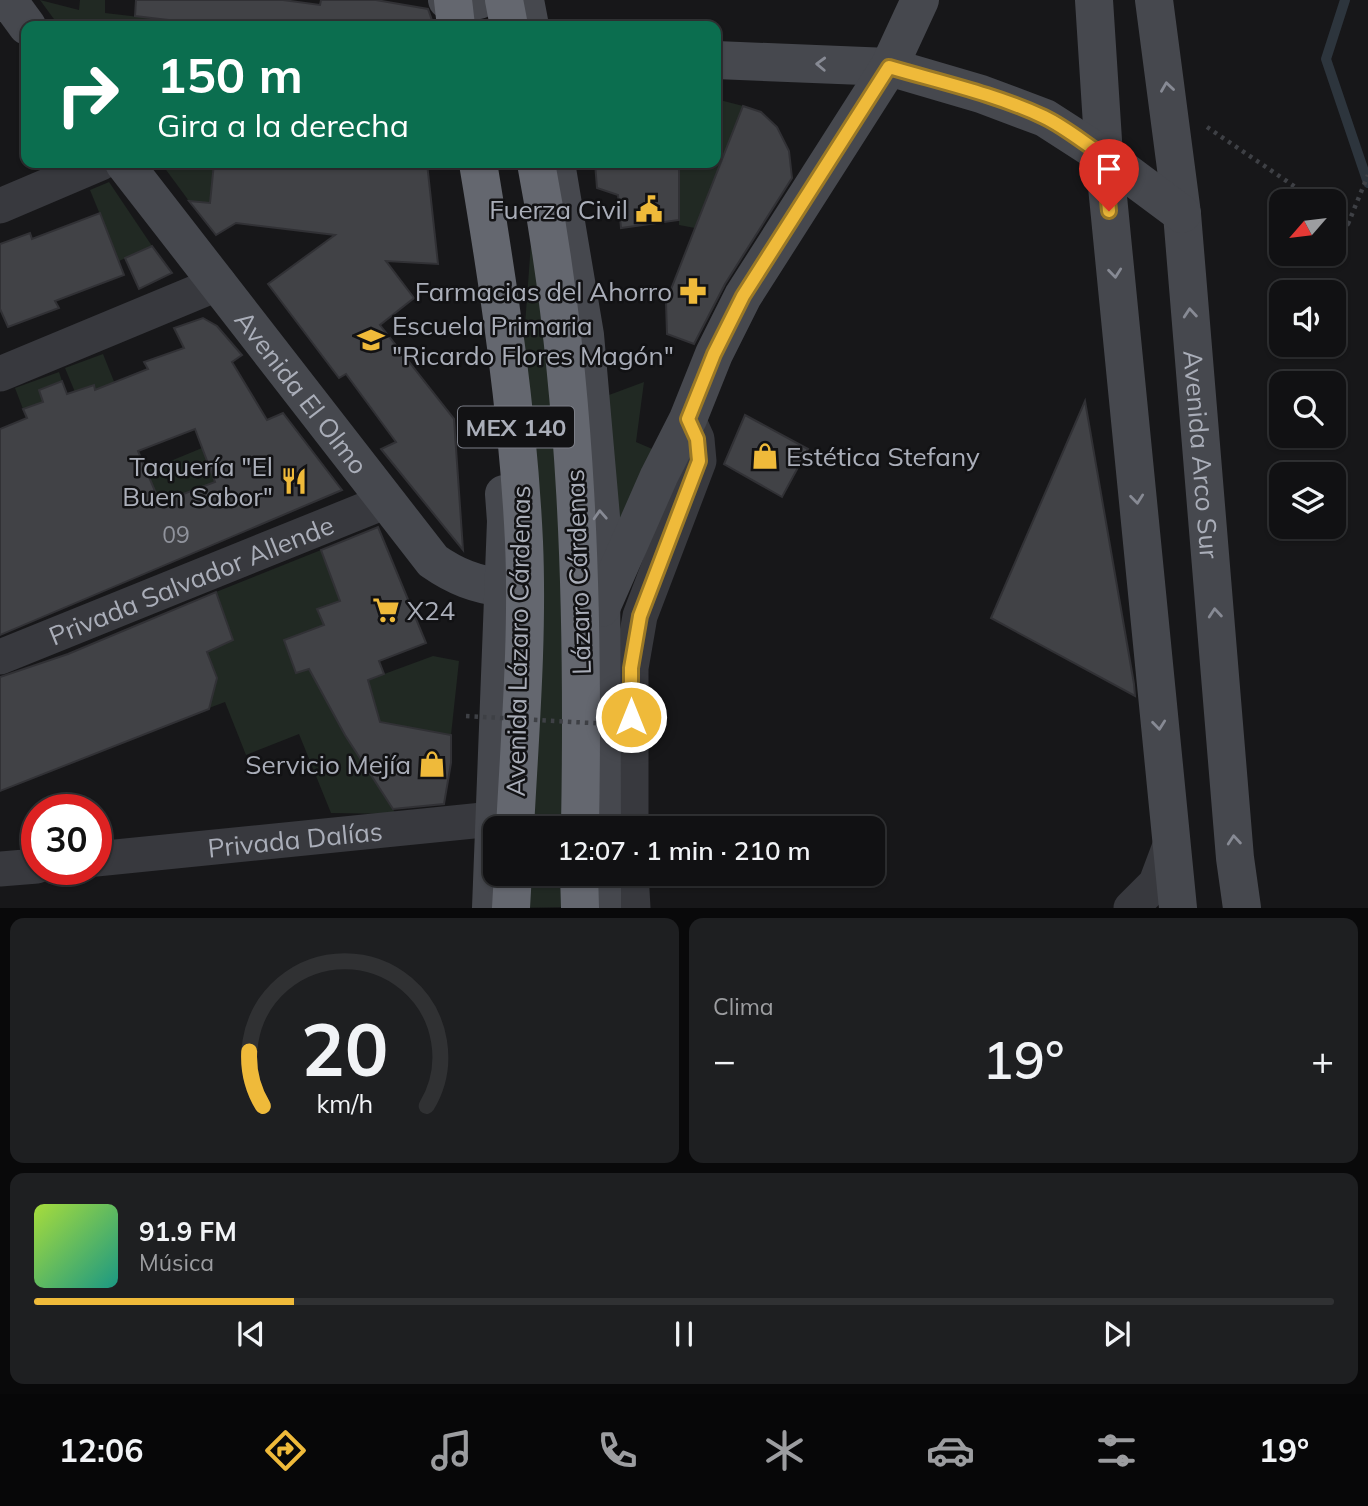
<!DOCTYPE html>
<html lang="es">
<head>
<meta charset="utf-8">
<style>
  :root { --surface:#111113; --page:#1e1f21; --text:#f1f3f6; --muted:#9c9da0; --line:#303133; --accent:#efba3a }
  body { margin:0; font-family:Mulish,sans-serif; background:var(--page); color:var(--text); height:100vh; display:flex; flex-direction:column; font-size:26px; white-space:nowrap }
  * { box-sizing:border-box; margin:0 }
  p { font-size:23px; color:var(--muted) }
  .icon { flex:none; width:38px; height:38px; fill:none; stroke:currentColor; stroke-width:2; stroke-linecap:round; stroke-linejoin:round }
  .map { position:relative; height:908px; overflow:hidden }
  .details { display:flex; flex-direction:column; gap:10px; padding:10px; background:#09090a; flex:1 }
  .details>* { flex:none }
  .top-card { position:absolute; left:21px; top:21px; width:700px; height:147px; border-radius:14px; box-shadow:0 2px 5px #0004,0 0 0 2px var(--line); background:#0b6e4f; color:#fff; overflow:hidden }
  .needle { width:46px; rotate:242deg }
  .controls { position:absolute; left:1269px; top:189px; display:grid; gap:14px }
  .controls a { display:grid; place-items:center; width:77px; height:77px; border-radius:14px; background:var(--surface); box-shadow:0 2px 5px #0004,0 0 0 2px var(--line); font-size:35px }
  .speed { position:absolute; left:21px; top:794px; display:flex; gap:14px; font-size:35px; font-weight:700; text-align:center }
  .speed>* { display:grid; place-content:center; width:91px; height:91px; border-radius:50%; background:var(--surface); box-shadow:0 2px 5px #0004,0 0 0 2px var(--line); line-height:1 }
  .speed .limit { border:10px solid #d22; background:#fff; color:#111 }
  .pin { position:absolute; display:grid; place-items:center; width:60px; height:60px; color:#fff; margin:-72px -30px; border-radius:50% 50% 50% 0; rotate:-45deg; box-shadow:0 0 7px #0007 }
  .pin .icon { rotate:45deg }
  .me { position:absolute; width:77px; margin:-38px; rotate:0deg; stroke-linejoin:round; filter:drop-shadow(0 0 5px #0008) }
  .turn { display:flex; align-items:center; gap:24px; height:147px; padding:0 21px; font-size:32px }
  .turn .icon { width:91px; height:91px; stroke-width:2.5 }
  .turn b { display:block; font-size:49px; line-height:60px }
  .big { font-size:52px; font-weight:600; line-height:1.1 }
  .details .tile { flex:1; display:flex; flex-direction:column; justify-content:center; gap:10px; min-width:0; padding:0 24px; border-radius:14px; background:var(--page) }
  .details .dial { align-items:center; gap:0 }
  .dial svg { height:182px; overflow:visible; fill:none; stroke:var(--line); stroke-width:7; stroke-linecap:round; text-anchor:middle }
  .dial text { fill:var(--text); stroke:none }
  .song { display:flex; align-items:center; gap:21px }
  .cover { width:84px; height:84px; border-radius:10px; background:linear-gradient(135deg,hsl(80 70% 55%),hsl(170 70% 35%)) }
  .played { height:7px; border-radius:4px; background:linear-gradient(90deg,var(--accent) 20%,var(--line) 20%) }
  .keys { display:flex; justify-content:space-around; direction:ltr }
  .heat { display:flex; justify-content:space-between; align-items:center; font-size:38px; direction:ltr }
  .details .tiles { flex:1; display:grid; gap:10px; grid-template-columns:1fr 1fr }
  .tile:last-child { grid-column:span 2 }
  .trip { position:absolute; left:483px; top:816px; width:402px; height:70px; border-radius:14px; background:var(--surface); box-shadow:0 2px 5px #0004,0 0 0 2px var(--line); font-weight:600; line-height:70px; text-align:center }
  .menu { display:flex; height:112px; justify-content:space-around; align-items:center; background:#070708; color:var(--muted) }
  .menu .icon { width:49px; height:49px }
  .menu .active { color:var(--accent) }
  .menu b { font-size:32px; color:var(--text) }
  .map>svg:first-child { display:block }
  .green { fill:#212923 }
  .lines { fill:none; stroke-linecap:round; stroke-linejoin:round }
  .stream { stroke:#2d353d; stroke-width:10 }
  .building { fill:#414246; stroke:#313135; stroke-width:2; fill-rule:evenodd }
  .path { stroke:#3e4045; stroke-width:4.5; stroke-dasharray:3.5 5; stroke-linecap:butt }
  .street { stroke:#38393e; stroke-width:35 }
  .secondary { stroke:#46484e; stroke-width:38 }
  .highway { stroke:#64676f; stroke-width:38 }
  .path-bridge { stroke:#3e4045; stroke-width:4.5; stroke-dasharray:3.5 5; stroke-linecap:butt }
  .highway-bridge { stroke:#64676f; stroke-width:38 }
  .oneway { stroke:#878a94 }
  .route-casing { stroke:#9b7926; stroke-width:18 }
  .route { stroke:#efba3a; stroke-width:12 }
  .labels { text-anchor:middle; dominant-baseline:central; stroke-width:5; stroke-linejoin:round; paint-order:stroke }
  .number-label { font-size:23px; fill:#90939c }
  .shield { fill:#121214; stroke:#7c7f88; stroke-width:2 }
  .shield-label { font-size:24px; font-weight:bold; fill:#aaaeb9 }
  .poi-label { font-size:26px; fill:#aaaeb9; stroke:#121214; text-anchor:end }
  .street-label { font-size:26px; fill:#aaaeb9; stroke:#121214 }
</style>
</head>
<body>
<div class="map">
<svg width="1368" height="908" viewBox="0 0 1368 908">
  <rect width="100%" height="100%" fill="#171719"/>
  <!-- green -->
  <g class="green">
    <polygon points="40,0 79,10 80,0 105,0 105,13 218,26 59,26"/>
    <polygon points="716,99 743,106 695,228 679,225 679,163 716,163"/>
    <polygon points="161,163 214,163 210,203 189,201"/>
    <polygon points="109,182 152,246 119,261 90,190"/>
    <polygon points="532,229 591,573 574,828 507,828 505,600"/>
    <polygon points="103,354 115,384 96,391 93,385 75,392 65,368"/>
    <polygon points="59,372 62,381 39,390 43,402 23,409 15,388"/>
    <polygon points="644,382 636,442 671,457 615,552 609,395"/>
    <polygon points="202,448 220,494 160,503 132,477"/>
    <polygon points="321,550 340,601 317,609 324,625 284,640 296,673 309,669 346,736 396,814 331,813 299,734 246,755 225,702 209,708 217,678 189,603 221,646 233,640 216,592"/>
    <polygon points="433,656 459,661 451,735 380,722 368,680"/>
    <polygon points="505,873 573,873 571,907 504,908"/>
  </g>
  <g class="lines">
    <!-- stream -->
    <polyline class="stream" points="1345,0 1326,59 1368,183"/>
  </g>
  <!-- building -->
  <g class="building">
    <polygon points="136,0 283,0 320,5 321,0 376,0 428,9 434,26 218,26 135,16"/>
    <polygon points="743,106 761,112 777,127 789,151 792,178 725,284 694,344 667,334 666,302"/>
    <polygon points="214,163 427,163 438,264 386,261 414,298 380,325 454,419 463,550 381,449 396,442 346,374 339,378 268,284 335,235 236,223 216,235 189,201 210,203"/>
    <polygon points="595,163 679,163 679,220 621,228 618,195 597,188"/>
    <polygon points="100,213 124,275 55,301 59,308 8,327 0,309 0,244 30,233 32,239"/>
    <polygon points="152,246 172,273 139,289 125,258"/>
    <path d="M203,318L217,326L242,355L232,362L267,420L283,413L342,490L0,635V429L27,418L23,409L43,402L39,390L62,381L67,394L94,385L95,390L148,369L144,362L184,348L174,328ZM195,429L215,482L160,503L138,451Z"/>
    <polygon points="1085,401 1134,684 1135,696 991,618"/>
    <polygon points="745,415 808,449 782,497 724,464"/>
    <polygon points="378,527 426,643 379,661 384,674 368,680 380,722 451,735 451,763 444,804 393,809 345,735 309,669 296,673 284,640 324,625 317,609 340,601 321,550"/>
    <polygon points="216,592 233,640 207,652 217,678 209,709 0,791 0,677 68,654"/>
  </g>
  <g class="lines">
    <!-- path -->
    <g class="path">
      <polyline points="1207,127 1316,201"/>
      <polyline points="1334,214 1348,224 1368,175"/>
    </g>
    <!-- street -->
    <g class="street">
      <polyline points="0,206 101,163"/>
      <polyline points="0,374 219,283"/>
      <path id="s1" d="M0,657L384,502"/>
      <polyline points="631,828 631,668 640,616 699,461 697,439 688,419"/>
      <path id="s2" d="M96,859L493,819"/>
      <polyline points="0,869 37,866"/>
      <polyline points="631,873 633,908"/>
      <polyline points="1131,908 1156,883 1171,843"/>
    </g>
    <!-- secondary -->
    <g class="secondary">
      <polyline points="8,0 27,26"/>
      <polyline points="447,0 459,3 479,0"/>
      <polyline points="525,0 530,26"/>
      <polyline points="1094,0 1104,156 1178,908"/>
      <path id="s3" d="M1154,0L1182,214L1235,858L1242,908"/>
      <polyline points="716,60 889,67 981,94 1045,118 1104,156 1182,214"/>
      <path id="s4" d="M124,163L433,561C456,577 475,584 503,588"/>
      <polyline points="556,163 585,335 601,517 602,828"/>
      <polyline points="601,608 659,476 688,419 714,354 743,296 889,67 920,0"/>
      <polyline points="602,873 602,908"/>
      <polyline points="491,908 506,521 504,494"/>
    </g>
    <!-- highway -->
    <g class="highway">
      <polyline points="504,0 509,26"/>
      <path d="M478,163C499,288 518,414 524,542C528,636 520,733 515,828"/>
      <path d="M536,163C578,382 584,605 580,828"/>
      <polyline points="579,873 580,908"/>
      <polyline points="511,908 513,873"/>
    </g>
    <!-- path-bridge -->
    <polyline class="path-bridge" points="466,716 645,726"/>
    <!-- highway-bridge -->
    <polyline class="highway-bridge" points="453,0 456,26"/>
  </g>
  <!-- one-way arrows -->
  <defs><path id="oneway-chevron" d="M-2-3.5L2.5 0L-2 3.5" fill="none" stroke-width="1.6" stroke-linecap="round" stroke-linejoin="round" transform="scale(1.75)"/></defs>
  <g class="oneway">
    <use href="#oneway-chevron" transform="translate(821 64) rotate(-178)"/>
    <use href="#oneway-chevron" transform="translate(1167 87) rotate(-98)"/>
    <use href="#oneway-chevron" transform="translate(1115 273) rotate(84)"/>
    <use href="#oneway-chevron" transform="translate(1190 313) rotate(-95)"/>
    <use href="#oneway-chevron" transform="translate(1137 499) rotate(84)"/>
    <use href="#oneway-chevron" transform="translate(600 515) rotate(-93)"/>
    <use href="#oneway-chevron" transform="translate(1215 613) rotate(-95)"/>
    <use href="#oneway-chevron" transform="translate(1159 725) rotate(84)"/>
    <use href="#oneway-chevron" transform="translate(1234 840) rotate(-95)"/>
  </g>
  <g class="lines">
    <defs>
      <path id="route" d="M631,717V668L640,616L699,461L697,439L688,419L714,354L743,296L889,67C940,82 995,94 1044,117C1065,127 1084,143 1104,156L1109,211"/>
    </defs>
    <!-- route casing -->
    <use href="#route" class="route-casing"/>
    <!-- route -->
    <use href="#route" class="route"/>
  </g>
  <!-- icons -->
  <defs>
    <symbol id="civic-bare" viewBox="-9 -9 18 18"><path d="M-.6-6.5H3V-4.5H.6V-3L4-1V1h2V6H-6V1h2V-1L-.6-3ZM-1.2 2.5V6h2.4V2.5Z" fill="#efba3a" stroke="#121214" stroke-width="2.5" paint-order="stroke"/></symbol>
    <symbol id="pharmacy-bare" viewBox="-9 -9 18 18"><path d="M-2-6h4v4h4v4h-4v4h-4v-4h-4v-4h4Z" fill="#efba3a" stroke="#121214" stroke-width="2.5" paint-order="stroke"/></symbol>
    <symbol id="school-bare" viewBox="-9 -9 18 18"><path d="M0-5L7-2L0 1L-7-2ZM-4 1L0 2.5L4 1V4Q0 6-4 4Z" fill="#efba3a" stroke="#121214" stroke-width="2.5" paint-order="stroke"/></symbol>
    <symbol id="shop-bare" viewBox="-9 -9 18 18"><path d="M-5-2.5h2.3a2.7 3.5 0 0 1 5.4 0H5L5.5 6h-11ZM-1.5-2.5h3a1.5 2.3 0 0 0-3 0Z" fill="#efba3a" stroke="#121214" stroke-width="2.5" paint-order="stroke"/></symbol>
    <symbol id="restaurant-bare" viewBox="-9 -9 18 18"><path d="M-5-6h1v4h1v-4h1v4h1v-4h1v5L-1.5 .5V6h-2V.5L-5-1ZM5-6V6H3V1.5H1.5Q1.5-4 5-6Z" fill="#efba3a" stroke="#121214" stroke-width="2.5" paint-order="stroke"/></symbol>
    <symbol id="supermarket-bare" viewBox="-9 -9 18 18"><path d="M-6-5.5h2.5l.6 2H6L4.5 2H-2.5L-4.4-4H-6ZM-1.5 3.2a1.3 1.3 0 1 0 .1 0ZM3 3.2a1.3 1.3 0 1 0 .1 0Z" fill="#efba3a" stroke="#121214" stroke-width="2.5" paint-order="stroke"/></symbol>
  </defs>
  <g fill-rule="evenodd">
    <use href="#civic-bare" x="630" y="190" width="38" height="38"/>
    <use href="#pharmacy-bare" x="674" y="272" width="38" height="38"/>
    <use href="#school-bare" x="352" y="321" width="38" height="38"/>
    <use href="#shop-bare" x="746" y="437" width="38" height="38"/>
    <use href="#restaurant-bare" x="275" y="462" width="38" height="38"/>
    <use href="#supermarket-bare" x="367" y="591" width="38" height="38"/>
    <use href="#shop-bare" x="413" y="745" width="38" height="38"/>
  </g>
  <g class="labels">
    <!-- number labels -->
    <g class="number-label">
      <text x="176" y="534">09</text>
    </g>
    <!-- shield labels -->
    <rect class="shield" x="458" y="406.5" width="116" height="41" rx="5"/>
    <g class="shield-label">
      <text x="516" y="427">MEX 140</text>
    </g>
    <!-- poi labels -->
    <g class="poi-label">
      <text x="628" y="209">Fuerza Civil</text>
      <text x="672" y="291">Farmacias del Ahorro</text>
      <text x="392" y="325" text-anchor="start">Escuela Primaria<tspan x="392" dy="30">"Ricardo Flores Magón"</tspan></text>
      <text x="786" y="456" text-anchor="start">Estética Stefany</text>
      <text x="273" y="466">Taquería "El<tspan x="273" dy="30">Buen Sabor"</tspan></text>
      <text x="407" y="610" text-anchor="start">X24</text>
      <text x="411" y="764">Servicio Mejía</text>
    </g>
    <!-- street labels -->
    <g class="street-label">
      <text stroke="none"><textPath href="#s4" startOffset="290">Avenida El Olmo</textPath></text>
      <text stroke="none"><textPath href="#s3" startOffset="457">Avenida Arco Sur</textPath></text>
      <text transform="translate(578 572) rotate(-92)">Lázaro Cárdenas</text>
      <text stroke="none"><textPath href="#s1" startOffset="206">Privada Salvador Allende</textPath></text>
      <text transform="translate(518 641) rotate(-89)">Avenida Lázaro Cárdenas</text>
      <text stroke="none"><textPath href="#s2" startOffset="200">Privada Dalías</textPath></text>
    </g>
  </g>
</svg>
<div class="controls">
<a><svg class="needle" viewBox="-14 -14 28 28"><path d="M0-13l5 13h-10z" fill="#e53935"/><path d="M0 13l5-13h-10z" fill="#9c9da0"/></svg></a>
<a><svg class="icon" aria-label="sound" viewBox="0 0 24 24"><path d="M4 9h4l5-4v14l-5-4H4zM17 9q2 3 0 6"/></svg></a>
<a><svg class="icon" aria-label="search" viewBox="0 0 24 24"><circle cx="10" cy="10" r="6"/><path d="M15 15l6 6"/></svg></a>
<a><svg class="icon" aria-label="layers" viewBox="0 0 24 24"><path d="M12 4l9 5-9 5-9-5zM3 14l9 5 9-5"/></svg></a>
</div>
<div class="speed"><div class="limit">30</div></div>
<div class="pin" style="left:1109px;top:211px;background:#d93025"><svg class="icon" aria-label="arrive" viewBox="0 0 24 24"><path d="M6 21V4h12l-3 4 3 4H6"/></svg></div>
<svg class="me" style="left:631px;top:717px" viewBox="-20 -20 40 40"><circle r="17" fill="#efba3a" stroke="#fff" stroke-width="3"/><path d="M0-11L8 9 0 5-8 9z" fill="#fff"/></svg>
<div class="trip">12:07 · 1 min · 210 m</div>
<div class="top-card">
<div class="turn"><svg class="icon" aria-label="right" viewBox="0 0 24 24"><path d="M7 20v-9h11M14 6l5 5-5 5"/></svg><div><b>150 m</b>Gira a la derecha</div></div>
</div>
</div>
<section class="details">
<div class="tiles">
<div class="tile dial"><svg viewBox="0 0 100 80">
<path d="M14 69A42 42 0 1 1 86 69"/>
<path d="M14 69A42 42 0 0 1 8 45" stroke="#efba3a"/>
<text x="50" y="56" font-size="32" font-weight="700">20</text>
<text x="50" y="72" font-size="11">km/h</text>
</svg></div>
<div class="tile"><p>Clima</p>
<div class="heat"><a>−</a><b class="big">19°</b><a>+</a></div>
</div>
<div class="tile">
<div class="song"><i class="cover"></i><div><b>91.9 FM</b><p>Música</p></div></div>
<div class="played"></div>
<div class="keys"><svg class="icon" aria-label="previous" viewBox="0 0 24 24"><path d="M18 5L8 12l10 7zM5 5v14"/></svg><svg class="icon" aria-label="pause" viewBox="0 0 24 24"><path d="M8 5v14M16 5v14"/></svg><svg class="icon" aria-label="next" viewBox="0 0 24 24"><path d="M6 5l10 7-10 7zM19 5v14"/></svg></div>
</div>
</div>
</section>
<nav class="menu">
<b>12:06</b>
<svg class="icon active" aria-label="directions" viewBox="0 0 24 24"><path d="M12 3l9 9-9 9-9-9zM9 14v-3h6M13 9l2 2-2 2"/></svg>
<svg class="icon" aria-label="music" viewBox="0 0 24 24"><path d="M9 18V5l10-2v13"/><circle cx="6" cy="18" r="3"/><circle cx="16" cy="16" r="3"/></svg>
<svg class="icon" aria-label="phone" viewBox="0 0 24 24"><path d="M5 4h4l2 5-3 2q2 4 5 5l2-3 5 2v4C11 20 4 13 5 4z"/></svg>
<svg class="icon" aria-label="climate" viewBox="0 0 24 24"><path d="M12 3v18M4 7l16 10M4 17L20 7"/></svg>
<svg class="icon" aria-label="car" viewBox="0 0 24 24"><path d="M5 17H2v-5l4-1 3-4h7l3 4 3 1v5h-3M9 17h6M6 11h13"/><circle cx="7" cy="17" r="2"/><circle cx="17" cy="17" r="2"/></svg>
<svg class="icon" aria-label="filters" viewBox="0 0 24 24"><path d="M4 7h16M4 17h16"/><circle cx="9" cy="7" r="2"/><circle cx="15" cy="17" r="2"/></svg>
<b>19°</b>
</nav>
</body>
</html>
